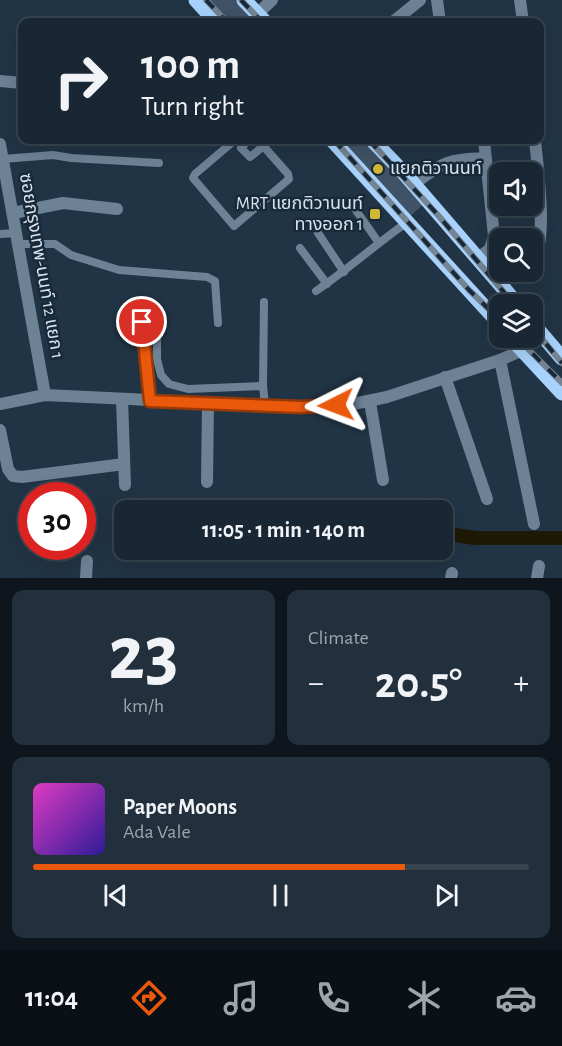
<!DOCTYPE html>
<html lang="en">
<head>
<meta charset="utf-8">
<style>
  :root { --surface:#192734; --page:#222f3c; --text:#f1f3f6; --muted:#9fa5ac; --line:#37444f; --accent:#ea580c }
  body { margin:0; font-family:"Alegreya Sans","Noto Sans Thai",sans-serif; background:var(--page); color:var(--text); height:100vh; display:flex; flex-direction:column; font-size:22px; white-space:nowrap }
  * { box-sizing:border-box; margin:0 }
  p { font-size:20px; color:var(--muted) }
  .icon { flex:none; width:33px; height:33px; fill:none; stroke:currentColor; stroke-width:2; stroke-linecap:round; stroke-linejoin:round }
  .map { position:relative; height:578px; overflow:hidden }
  .drawer { display:flex; flex-direction:column; gap:12px; padding:12px; background:#0e151d; flex:1 }
  .drawer>* { flex:none }
  .top-card { position:absolute; left:18px; top:18px; width:526px; height:126px; border-radius:12px; box-shadow:0 6px 24px #0002,0 0 0 2px var(--line); background:#192734; color:var(--text); overflow:hidden }
  .fabs { position:absolute; left:489px; top:162px; display:grid; gap:12px }
  .fabs a { display:grid; place-items:center; width:54px; height:54px; border-radius:12px; background:var(--surface); box-shadow:0 6px 24px #0002,0 0 0 2px var(--line); font-size:30px }
  .speed { position:absolute; left:18px; top:482px; display:flex; gap:12px; font-size:30px; font-weight:700; text-align:center }
  .speed>* { display:grid; place-content:center; width:78px; height:78px; border-radius:50%; background:var(--surface); box-shadow:0 6px 24px #0002,0 0 0 2px var(--line); line-height:1 }
  .speed .limit { border:9px solid #d22; background:#fff; color:#111 }
  .pin { position:absolute; display:grid; place-items:center; width:51px; height:51px; color:#fff; margin:-26px; border:3px solid #fff; border-radius:50%; box-shadow:0 2px 6px #0007 }
  .me { position:absolute; width:66px; margin:-33px; rotate:267deg; stroke-linejoin:round; filter:drop-shadow(0 0 4px #0008) }
  .turn { display:flex; align-items:center; gap:21px; height:126px; padding:0 24px; font-size:27px }
  .turn .icon { width:78px; height:78px; stroke-width:2.5 }
  .turn b { display:block; font-size:42px; line-height:51px }
  .big { font-size:45px; font-weight:700; line-height:1.1 }
  .drawer .card { flex:1; display:flex; flex-direction:column; justify-content:center; gap:9px; min-width:0; padding:0 21px; border-radius:12px; background:var(--page) }
  .drawer .dial { align-items:center; gap:0 }
  .dial b { font-size:78px; line-height:1 }
  .song { display:flex; align-items:center; gap:18px }
  .cover { width:72px; height:72px; border-radius:9px; background:linear-gradient(135deg,hsl(310 70% 55%),hsl(250 70% 35%)) }
  .played { height:6px; border-radius:3px; background:linear-gradient(90deg,var(--accent) 75%,var(--line) 75%) }
  .keys { display:flex; justify-content:space-around; direction:ltr }
  .heat { display:flex; justify-content:space-between; align-items:center; font-size:33px; direction:ltr }
  .drawer .tiles { flex:1; display:grid; gap:12px; grid-template-columns:1fr 1fr }
  .card:last-child { grid-column:span 2 }
  .trip { position:absolute; left:114px; top:500px; width:339px; height:60px; border-radius:12px; background:var(--surface); box-shadow:0 6px 24px #0002,0 0 0 2px var(--line); font-weight:700; line-height:60px; text-align:center }
  .tab-bar { display:flex; height:96px; justify-content:space-around; align-items:center; background:#0a1015; color:var(--muted) }
  .tab-bar .icon { width:42px; height:42px }
  .tab-bar .on { color:var(--accent) }
  .tab-bar b { font-size:27px; color:var(--text) }
  .map>svg:first-child { display:block }
  .lines { fill:none; stroke-linecap:round; stroke-linejoin:round }
  .canal { stroke:#1d1905; stroke-width:14 }
  .building { fill:#405366 }
  .lane { stroke:#6e8296; stroke-width:8 }
  .street { stroke:#6e8296; stroke-width:12 }
  .primary { stroke:#a8d2fb; stroke-width:15 }
  .rail-casing { stroke:#758493; stroke-width:6 }
  .rail { stroke:#182a3a; stroke-width:4; stroke-dasharray:11; stroke-linecap:butt }
  .route-casing { stroke:#983908; stroke-width:15 }
  .route { stroke:#ea580c; stroke-width:10 }
  .poi-dot { fill:#d1b736; stroke:#182a3a; stroke-width:2 }
  .labels { text-anchor:middle; dominant-baseline:central; stroke-width:5; stroke-linejoin:round; paint-order:stroke }
  .poi-label { font-size:18px; fill:#d8e3ef; stroke:#182a3a; text-anchor:start }
  .street-label { font-size:18px; fill:#d8e3ef; stroke:#182a3a }
</style>
</head>
<body>
<div class="map">
<svg width="562" height="578" viewBox="0 0 562 578">
  <rect width="100%" height="100%" fill="#213445"/>
  <g class="lines">
    <!-- canal -->
    <polyline class="canal" points="442,533 475,538 562,538"/>
  </g>
  <!-- building -->
  <g class="building">
    <polygon points="198,0 248,0 269,22 219,22"/>
    <polygon points="326,140 376,140 430,198 403,223"/>
  </g>
  <g class="lines">
    <!-- lane -->
    <g class="lane">
      <polyline points="235,140 195,174 193,178 234,226 289,179 288,174 258,140"/>
      <polyline points="249,140 241,148 250,157 271,140"/>
      <polyline points="3,159 53,155 71,158 159,163"/>
      <polyline points="355,209 379,243"/>
      <polyline points="318,233 344,272"/>
      <polyline points="0,234 17,233"/>
      <polyline points="19,244 55,244 71,255 119,270 207,277 215,281 218,323"/>
      <polyline points="300,248 327,284"/>
      <path d="M316,291C347,270 375,245 406,223"/>
      <polyline points="142,322 150,401"/>
      <polyline points="157,323 157,359 161,375 169,384 188,389 263,386 265,405"/>
      <polyline points="263,386 264,302"/>
    </g>
    <!-- street -->
    <g class="street">
      <polyline points="437,0 440,22"/>
      <polyline points="520,0 523,22"/>
      <polyline points="257,14 272,0"/>
      <polyline points="393,22 420,0"/>
      <polyline points="0,81 22,83"/>
      <polyline points="0,144 45,395"/>
      <path d="M413,185C444,161 447,160 485,158"/>
      <polyline points="13,213 63,203 117,209"/>
      <polyline points="477,259 490,249 494,236 484,140"/>
      <path d="M532,261C549,247 537,163 535,140"/>
      <polyline points="501,284 517,272"/>
      <polyline points="500,360 534,524"/>
      <polyline points="445,377 487,499"/>
      <polyline points="122,399 125,485"/>
      <polyline points="370,402 383,480"/>
      <polyline points="0,404 45,395 301,407 353,404 387,397 500,360 523,350"/>
      <polyline points="0,430 8,469 13,476 22,477 124,464"/>
      <polyline points="207,482 208,403"/>
      <polyline points="86,578 87,561"/>
      <polyline points="451,578 452,573"/>
      <polyline points="537,578 539,566"/>
    </g>
    <!-- primary -->
    <g class="primary">
      <polyline points="196,0 216,22"/>
      <polyline points="244,0 265,22"/>
      <polyline points="332,140 500,324"/>
      <polyline points="372,140 404,173 517,304"/>
      <polyline points="532,323 562,358"/>
      <polyline points="511,338 562,393"/>
    </g>
    <defs>
      <g id="rail">
        <polyline points="206,0 227,22"/>
        <polyline points="241,0 262,22"/>
        <polyline points="334,140 469,290 500,320"/>
        <polyline points="369,140 437,214 514,304"/>
        <polyline points="532,327 562,363"/>
        <polyline points="517,338 562,383"/>
      </g>
    </defs>
    <!-- rail casing -->
    <use href="#rail" class="rail-casing"/>
    <!-- rail -->
    <use href="#rail" class="rail"/>
  </g>
  <g class="lines">
    <defs>
      <polyline id="route" points="142,322 150,401 301,407 336,405"/>
    </defs>
    <!-- route casing -->
    <use href="#route" class="route-casing"/>
    <!-- route -->
    <use href="#route" class="route"/>
  </g>
  <!-- markers -->
  <g class="poi-dot">
    <circle cx="378" cy="169" r="6"/>
    <rect x="369" y="208" width="12" height="12" rx="3"/>
  </g>
  <g class="labels">
    <!-- poi labels -->
    <g class="poi-label">
      <text x="390" y="169">แยกติวานนท์</text>
      <text x="363" y="204" text-anchor="end">MRT แยกติวานนท์<tspan x="363" dy="21">ทางออก 1</tspan></text>
    </g>
    <!-- street labels -->
    <g class="street-label">
      <text transform="translate(41 266) rotate(80)">ซอยกรุงเทพ-นนท์ 12 แยก 1</text>
    </g>
  </g>
</svg>
<div class="fabs">
<a><svg class="icon" aria-label="sound" viewBox="0 0 24 24"><path d="M4 9h4l5-4v14l-5-4H4zM17 9q2 3 0 6"/></svg></a>
<a><svg class="icon" aria-label="search" viewBox="0 0 24 24"><circle cx="10" cy="10" r="6"/><path d="M15 15l6 6"/></svg></a>
<a><svg class="icon" aria-label="layers" viewBox="0 0 24 24"><path d="M12 4l9 5-9 5-9-5zM3 14l9 5 9-5"/></svg></a>
</div>
<div class="speed"><div class="limit">30</div></div>
<div class="pin" style="left:142px;top:322px;background:#d93025"><svg class="icon" aria-label="arrive" viewBox="0 0 24 24"><path d="M6 21V4h12l-3 4 3 4H6"/></svg></div>
<svg class="me" style="left:336px;top:405px" viewBox="-20 -20 40 40"><path d="M0-17L14 15 0 8-14 15z" fill="#ea580c" stroke="#fff" stroke-width="4"/></svg>
<div class="trip">11:05 · 1 min · 140 m</div>
<div class="top-card">
<div class="turn"><svg class="icon" aria-label="right" viewBox="0 0 24 24"><path d="M7 20v-9h11M14 6l5 5-5 5"/></svg><div><b>100 m</b>Turn right</div></div>
</div>
</div>
<section class="drawer">
<div class="tiles">
<div class="card dial"><b>23</b><p>km/h</p></div>
<div class="card"><p>Climate</p>
<div class="heat"><a>−</a><b class="big">20.5°</b><a>+</a></div>
</div>
<div class="card">
<div class="song"><i class="cover"></i><div><b>Paper Moons</b><p>Ada Vale</p></div></div>
<div class="played"></div>
<div class="keys"><svg class="icon" aria-label="previous" viewBox="0 0 24 24"><path d="M18 5L8 12l10 7zM5 5v14"/></svg><svg class="icon" aria-label="pause" viewBox="0 0 24 24"><path d="M8 5v14M16 5v14"/></svg><svg class="icon" aria-label="next" viewBox="0 0 24 24"><path d="M6 5l10 7-10 7zM19 5v14"/></svg></div>
</div>
</div>
</section>
<nav class="tab-bar">
<b>11:04</b>
<svg class="icon on" aria-label="directions" viewBox="0 0 24 24"><path d="M12 3l9 9-9 9-9-9zM9 14v-3h6M13 9l2 2-2 2"/></svg>
<svg class="icon" aria-label="music" viewBox="0 0 24 24"><path d="M9 18V5l10-2v13"/><circle cx="6" cy="18" r="3"/><circle cx="16" cy="16" r="3"/></svg>
<svg class="icon" aria-label="phone" viewBox="0 0 24 24"><path d="M5 4h4l2 5-3 2q2 4 5 5l2-3 5 2v4C11 20 4 13 5 4z"/></svg>
<svg class="icon" aria-label="climate" viewBox="0 0 24 24"><path d="M12 3v18M4 7l16 10M4 17L20 7"/></svg>
<svg class="icon" aria-label="car" viewBox="0 0 24 24"><path d="M5 17H2v-5l4-1 3-4h7l3 4 3 1v5h-3M9 17h6M6 11h13"/><circle cx="7" cy="17" r="2"/><circle cx="17" cy="17" r="2"/></svg>
</nav>
</body>
</html>
